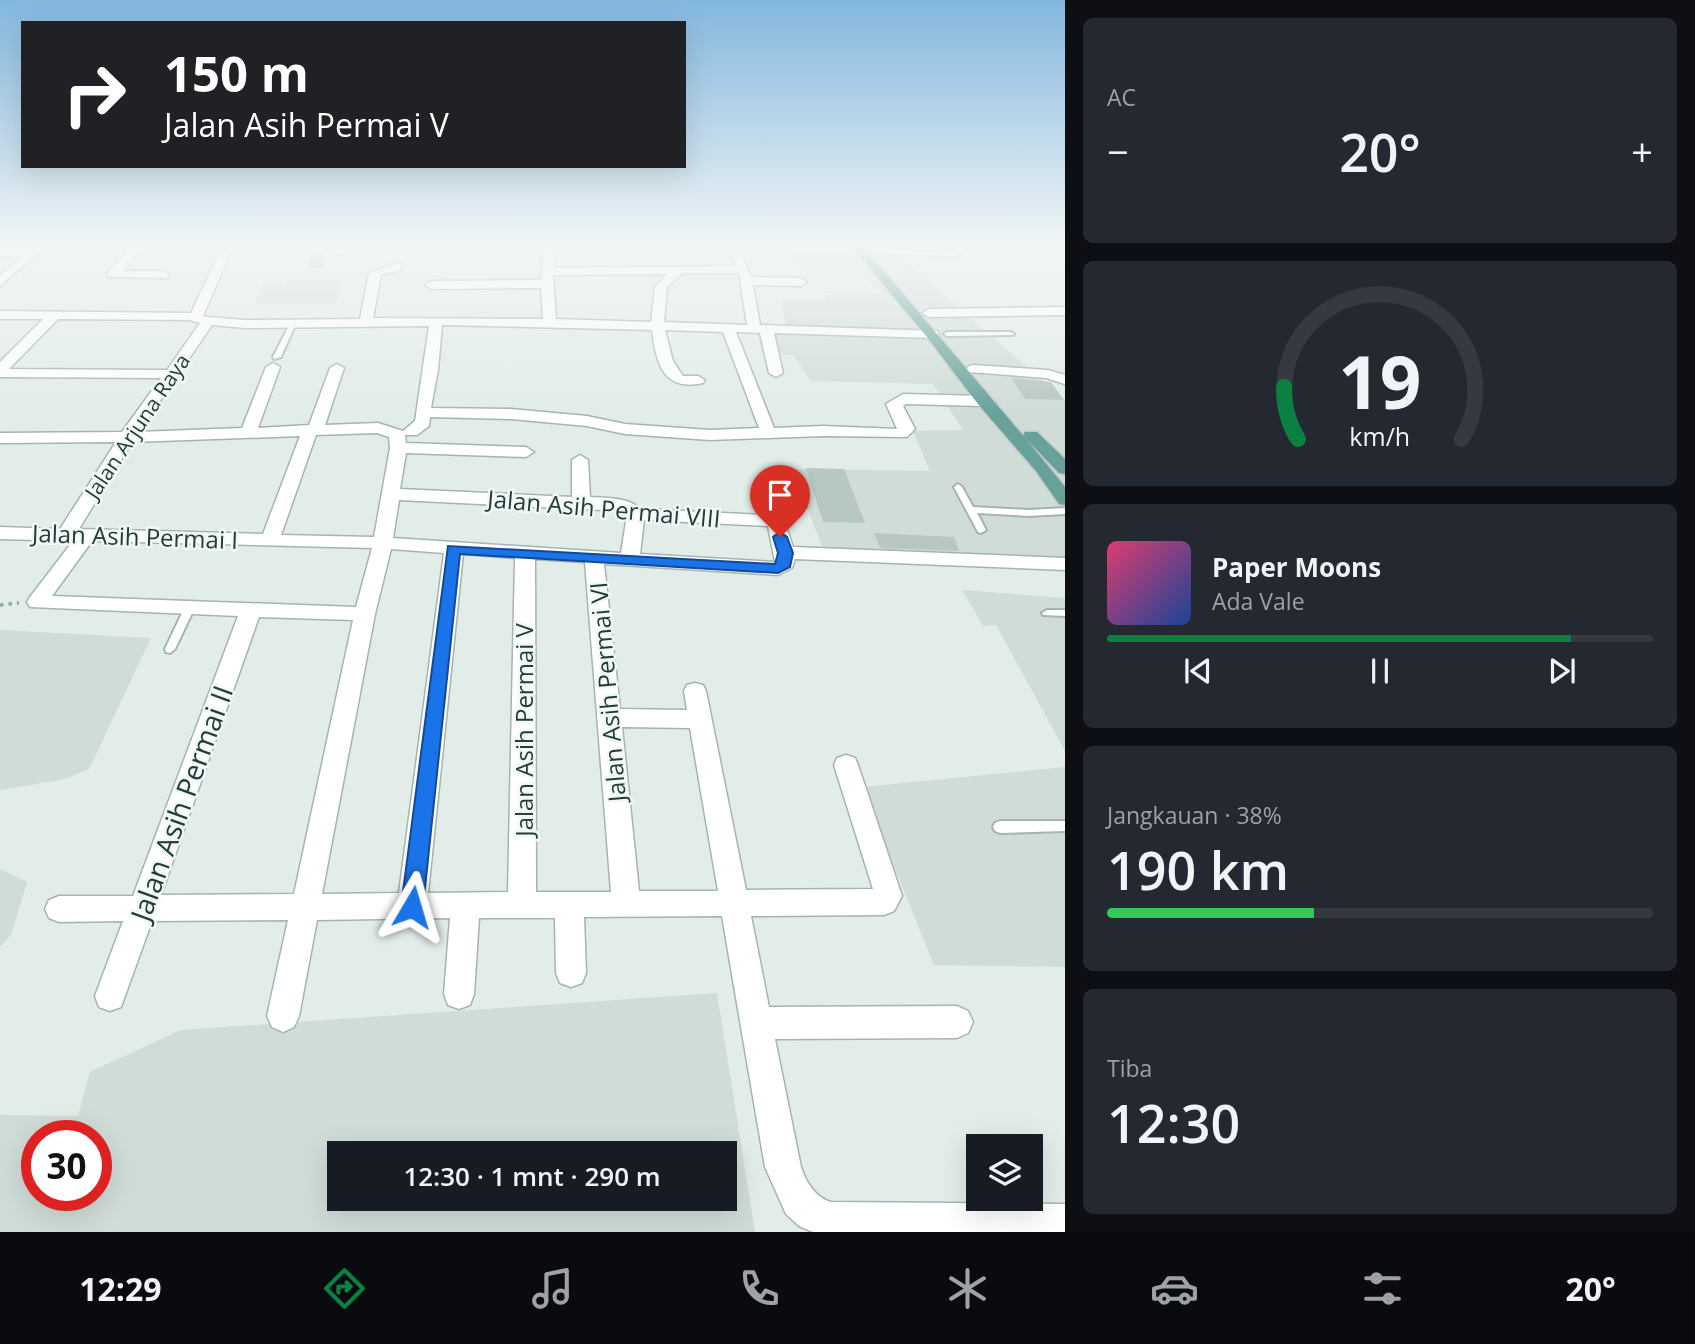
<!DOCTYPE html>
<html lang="id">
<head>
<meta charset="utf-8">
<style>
  :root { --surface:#171b24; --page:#242831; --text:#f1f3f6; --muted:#9ea1a6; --line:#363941; --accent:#0b8043 }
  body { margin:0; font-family:"Open Sans",sans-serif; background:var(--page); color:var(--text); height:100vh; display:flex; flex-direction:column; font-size:26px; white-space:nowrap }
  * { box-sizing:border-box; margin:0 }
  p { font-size:23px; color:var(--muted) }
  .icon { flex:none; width:38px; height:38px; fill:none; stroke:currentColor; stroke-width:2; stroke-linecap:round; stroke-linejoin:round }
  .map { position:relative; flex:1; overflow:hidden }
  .side { display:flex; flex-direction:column; gap:18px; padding:18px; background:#0d0f14; width:630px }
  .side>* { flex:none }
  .banner { position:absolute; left:21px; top:21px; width:665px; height:147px; border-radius:0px; box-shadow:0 7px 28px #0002; background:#202124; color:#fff; overflow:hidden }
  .buttons { position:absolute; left:966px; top:1134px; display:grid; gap:14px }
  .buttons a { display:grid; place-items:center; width:77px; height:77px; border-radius:0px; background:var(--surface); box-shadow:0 7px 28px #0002; font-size:35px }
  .speed { position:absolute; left:21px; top:1120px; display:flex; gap:14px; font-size:35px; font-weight:700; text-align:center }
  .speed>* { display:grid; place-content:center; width:91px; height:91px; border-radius:50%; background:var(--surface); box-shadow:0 7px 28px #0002; line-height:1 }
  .speed .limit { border:10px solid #d22; background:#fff; color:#111 }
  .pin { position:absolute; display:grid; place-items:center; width:60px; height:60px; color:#fff; margin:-72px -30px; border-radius:50% 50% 50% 0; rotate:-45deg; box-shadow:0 0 7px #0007 }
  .pin .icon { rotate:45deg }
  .me { position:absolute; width:77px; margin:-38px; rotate:7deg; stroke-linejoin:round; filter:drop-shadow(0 0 5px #0008) }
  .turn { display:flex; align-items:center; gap:24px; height:147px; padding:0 28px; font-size:32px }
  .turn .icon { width:91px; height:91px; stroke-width:2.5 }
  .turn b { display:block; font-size:49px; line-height:60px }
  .big { font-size:52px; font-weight:600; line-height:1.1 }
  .side .tile { flex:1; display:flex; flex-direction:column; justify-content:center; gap:10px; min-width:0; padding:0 24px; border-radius:10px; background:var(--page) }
  .side .dial { align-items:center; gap:0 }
  .dial svg { height:182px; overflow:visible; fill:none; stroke:var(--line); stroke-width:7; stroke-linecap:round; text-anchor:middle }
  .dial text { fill:var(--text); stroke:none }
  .song { display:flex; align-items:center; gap:21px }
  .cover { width:84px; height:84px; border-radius:10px; background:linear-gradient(135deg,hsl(340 70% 55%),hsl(220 70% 35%)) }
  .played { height:7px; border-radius:4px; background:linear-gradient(90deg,var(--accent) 85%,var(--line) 85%) }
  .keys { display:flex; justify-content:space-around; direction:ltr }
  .heat { display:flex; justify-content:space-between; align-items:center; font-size:38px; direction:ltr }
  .charge { height:10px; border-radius:5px; background:linear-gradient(90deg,#34c759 38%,var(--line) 0) }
  .trip { position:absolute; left:327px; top:1141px; width:410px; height:70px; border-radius:0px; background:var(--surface); box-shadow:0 7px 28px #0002; font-weight:600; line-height:70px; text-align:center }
  .tab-bar { display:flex; height:112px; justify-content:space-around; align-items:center; background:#090b0e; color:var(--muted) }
  .tab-bar .icon { width:49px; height:49px }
  .tab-bar .active { color:var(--accent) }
  .tab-bar b { font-size:32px; color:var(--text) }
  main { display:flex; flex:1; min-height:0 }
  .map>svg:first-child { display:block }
  .built { fill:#d0dcd8; fill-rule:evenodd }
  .building { fill:#b7c7c2 }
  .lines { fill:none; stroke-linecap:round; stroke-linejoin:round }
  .service-casing { stroke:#a5b4b1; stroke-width:4 }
  .minor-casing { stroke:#a5b4b1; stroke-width:3 }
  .primary-casing { stroke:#c1c9c8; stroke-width:3 }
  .path { stroke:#83afa7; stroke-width:3.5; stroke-dasharray:3.5 5; stroke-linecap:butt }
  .service { fill:#fff; fill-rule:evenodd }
  .minor { fill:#fff; fill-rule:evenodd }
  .primary { fill:#67a19a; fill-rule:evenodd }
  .route { fill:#1a73e8; stroke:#114b97; stroke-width:2 }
  .labels { text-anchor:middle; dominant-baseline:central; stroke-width:5; stroke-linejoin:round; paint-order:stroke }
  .far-street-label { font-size:21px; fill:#223d39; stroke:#f2f8f6 }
  .street-label { font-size:24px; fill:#223d39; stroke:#f2f8f6 }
  .near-street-label { font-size:28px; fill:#223d39; stroke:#f2f8f6 }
</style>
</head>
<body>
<main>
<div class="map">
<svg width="1065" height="1232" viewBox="0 0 1065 1232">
  <rect width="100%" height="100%" fill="#e2ece9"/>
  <!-- built -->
  <g class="built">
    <polygon points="784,243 884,243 1065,400 1065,565 824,551 792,469 930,471 913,431 963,430 933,384 811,381 793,355 762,352 756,326 786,326 782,300 825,300 825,295 881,294 862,273 802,272"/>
    <polygon points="286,279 342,280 336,303 255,303 264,283 285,284"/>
    <polygon points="962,590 1065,598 1065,751 996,625 983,626"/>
    <polygon points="0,630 151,638 89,769 65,779 0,790"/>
    <polygon points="1065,767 1065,967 934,965 862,787"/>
    <polygon points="0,869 27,882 11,935 0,947"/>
    <path d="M717,993L755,1232H0V1115L78,1116L90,1072L181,1030ZM37,1136H96V1195H37ZM340,1153H724V1199H340Z"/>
  </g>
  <!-- building -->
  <g class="building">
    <polygon points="325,249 323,269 308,269 311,254"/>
    <polygon points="1011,378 1051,382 1064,400 1025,399"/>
    <polygon points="806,468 844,469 865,523 823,522"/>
    <polygon points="874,533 954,537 959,551 880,548"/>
  </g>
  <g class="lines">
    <defs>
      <g id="service">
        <polygon points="872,250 957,252 960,254 957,256 874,253 871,251"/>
        <polygon points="291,322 296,323 281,357 274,359 273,357"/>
        <polygon points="1011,332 1014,334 1013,335 947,336 944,334 947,332"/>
        <polygon points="958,484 962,487 973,507 1029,510 1065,508 1065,514 1029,516 977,513 986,530 981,533 978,532 954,487"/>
        <polygon points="189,606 194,609 175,649 170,653 166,652 165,649 184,609"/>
        <polygon points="1047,610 1065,610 1065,616 1043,615 1042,613"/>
        <polygon points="1000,821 1065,821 1065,831 1000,833 995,831 993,827 995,823"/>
      </g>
      <g id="minor">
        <polygon points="38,243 50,243 0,286 0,276 21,257 0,256 0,250 29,250"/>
        <polygon points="137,243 149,243 122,271 164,271 170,275 168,278 108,277 108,271"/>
        <path d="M224,243H270L264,246L233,247L203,316L208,317L245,320L360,319L369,273L397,263L401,264V270L381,275L373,318L543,319L541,288L431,289L425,285L431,281L541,280L544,243H555L554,268L737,266L726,243H737L751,277L801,278L807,282L801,286L753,285L760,325L937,331L939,334L932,338L774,333L783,373L776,377L769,373L760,333L736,332L774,428L823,426L897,429L886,404L903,394L983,396L991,401L983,406L906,404L903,406L915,429L907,437L823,436L710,440L625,434L587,426L511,419L430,417L429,426L417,435H405L406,443L526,447L534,452L526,457L406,453L400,489L572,497V460L580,455L588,460L590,497C607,498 627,497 641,509L765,515L758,492L761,488H773L793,547L1065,558V570L795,559L792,568L778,575L604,564L620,709L687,710L684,691L687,685L695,683L703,685L706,691L746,890L873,889L834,765L837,758L846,755L855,758L858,765L902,896L894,911L884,915L751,916L769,1007L957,1006L968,1011L973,1022L968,1033L957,1038L775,1039L801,1167C806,1182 815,1197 831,1202L1065,1204V1232H813L799,1226L786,1214L765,1167L722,916L584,917L586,973L582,983L571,987L560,983L556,973L555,918H479L474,994L470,1005L459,1009L448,1005L444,994L450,918L317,920L299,1016L294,1027L283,1032L272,1027L267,1016L288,920L152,921L121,1007L110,1011L99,1007L95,996L123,921L59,922L49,918L45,909L49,900L59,896H133L238,616L30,607L27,602L30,597L73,541L0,539V527L60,529L116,442L0,443V433L122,432L161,378L0,377V362L43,319H0V311L191,313ZM683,273H739L747,325L664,322L667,287ZM667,274L655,287L651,322L556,319L553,275ZM58,319L189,320L200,323L167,370L9,369ZM212,325L245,328L429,326L415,421L403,431L378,423L325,425L344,368L337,364L330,368L309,425L258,428L280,367L273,363L266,367L242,428L139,432ZM442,325L652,330C656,363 663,392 703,383L705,380L698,376H683L673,361L665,330L723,332L759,428L710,430L625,424L587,416L511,409L431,408L438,370ZM377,433L389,437L390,448L374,537L281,535L316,435ZM300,436L263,534L79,529L132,442ZM399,500L622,511L627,515L621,553L393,538ZM644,520L768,526L775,562L640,554ZM92,541L372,548L356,607L52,596ZM391,549L444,553L399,893L322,894L375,614ZM463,554L515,558L508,892L428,893ZM535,559L585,562L611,892H536ZM259,617L353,620L294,894L161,895ZM622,727L690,728L718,891H639Z"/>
        <polygon points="319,243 333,243 350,252 340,254"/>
        <polygon points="441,243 452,243 445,248 441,247"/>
        <polygon points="1065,307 1065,315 929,317 922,313 929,309"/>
        <polygon points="974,365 1048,370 1065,375 1065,384 1046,378 969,372 967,369 969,366"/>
      </g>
      <polygon id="primary" points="849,243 860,243 1025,438 1023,435 1025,432 1037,432 1065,459 1065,474 1059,473 1027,440 1065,487 1065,505 1059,504 1036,471 978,404 927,337"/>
    </defs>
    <!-- service casing -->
    <use href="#service" class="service-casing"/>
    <!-- minor casing -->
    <use href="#minor" class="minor-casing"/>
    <!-- primary casing -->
    <use href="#primary" class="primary-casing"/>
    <!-- path -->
    <polyline class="path" points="0,605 19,603"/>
    <!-- service -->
    <use href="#service" class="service"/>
    <!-- minor -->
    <use href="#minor" class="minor"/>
    <!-- primary -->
    <use href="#primary" class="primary"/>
  </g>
  <!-- sky -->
  <linearGradient id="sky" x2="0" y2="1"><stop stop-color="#82b7de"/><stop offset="0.59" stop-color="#f2f6f5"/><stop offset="1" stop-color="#f2f6f5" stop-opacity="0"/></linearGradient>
  <rect width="1065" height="415" fill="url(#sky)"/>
  <!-- route -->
  <polygon class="route" points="780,532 787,537 793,553 790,567 778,573 460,554 423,907 419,914 412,917 404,914 401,907 448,546 775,564 778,553 773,537"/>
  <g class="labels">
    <!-- far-street labels -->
    <g class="far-street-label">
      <text transform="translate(137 426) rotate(-56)">Jalan Arjuna Raya</text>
    </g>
    <!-- street labels -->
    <g class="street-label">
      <text transform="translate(604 508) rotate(5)">Jalan Asih Permai VIII</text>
      <text transform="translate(135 536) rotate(2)">Jalan Asih Permai I</text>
      <text transform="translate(607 692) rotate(-95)">Jalan Asih Permai VI</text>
      <text transform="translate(523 730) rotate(-90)">Jalan Asih Permai V</text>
    </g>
    <!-- near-street labels -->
    <g class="near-street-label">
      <text transform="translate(181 803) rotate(-70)">Jalan Asih Permai II</text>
    </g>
  </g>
</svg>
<div class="buttons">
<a><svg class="icon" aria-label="layers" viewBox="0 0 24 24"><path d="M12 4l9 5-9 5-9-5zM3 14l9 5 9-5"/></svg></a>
</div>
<div class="speed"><div class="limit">30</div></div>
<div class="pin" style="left:780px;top:537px;background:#d93025"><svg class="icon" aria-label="arrive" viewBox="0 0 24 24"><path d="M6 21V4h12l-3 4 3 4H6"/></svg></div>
<svg class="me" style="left:412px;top:907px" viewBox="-20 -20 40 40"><path d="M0-17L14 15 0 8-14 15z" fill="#1a73e8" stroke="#fff" stroke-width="4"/></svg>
<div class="trip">12:30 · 1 mnt · 290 m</div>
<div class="banner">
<div class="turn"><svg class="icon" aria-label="right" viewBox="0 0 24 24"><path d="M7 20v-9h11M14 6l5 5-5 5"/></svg><div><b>150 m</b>Jalan Asih Permai V</div></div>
</div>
</div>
<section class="side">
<div class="tile"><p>AC</p>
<div class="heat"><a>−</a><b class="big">20°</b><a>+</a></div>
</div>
<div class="tile dial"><svg viewBox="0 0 100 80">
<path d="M14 69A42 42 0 1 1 86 69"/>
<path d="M14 69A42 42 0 0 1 8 46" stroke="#0b8043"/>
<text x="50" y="56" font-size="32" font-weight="700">19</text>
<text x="50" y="72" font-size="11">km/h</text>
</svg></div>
<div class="tile">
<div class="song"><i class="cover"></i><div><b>Paper Moons</b><p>Ada Vale</p></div></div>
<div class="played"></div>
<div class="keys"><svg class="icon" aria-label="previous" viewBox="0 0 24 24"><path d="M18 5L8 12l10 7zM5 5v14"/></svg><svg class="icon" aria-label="pause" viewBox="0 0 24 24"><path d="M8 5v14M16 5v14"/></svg><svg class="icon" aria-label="next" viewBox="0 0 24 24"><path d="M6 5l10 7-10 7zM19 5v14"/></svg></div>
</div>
<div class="tile"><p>Jangkauan · 38%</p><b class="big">190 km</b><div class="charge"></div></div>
<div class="tile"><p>Tiba</p><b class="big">12:30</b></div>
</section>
</main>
<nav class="tab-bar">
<b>12:29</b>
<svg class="icon active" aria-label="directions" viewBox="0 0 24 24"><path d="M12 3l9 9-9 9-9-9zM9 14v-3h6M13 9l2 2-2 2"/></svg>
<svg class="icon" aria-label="music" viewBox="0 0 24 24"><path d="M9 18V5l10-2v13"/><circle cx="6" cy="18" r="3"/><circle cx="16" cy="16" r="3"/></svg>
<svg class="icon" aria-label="phone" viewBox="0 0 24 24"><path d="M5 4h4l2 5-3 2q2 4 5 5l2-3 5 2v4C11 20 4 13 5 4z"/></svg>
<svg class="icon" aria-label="climate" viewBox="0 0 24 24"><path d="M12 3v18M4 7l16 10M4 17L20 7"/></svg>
<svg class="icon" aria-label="car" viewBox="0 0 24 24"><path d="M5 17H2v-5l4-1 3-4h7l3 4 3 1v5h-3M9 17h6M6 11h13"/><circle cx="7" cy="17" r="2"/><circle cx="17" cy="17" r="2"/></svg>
<svg class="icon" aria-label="filters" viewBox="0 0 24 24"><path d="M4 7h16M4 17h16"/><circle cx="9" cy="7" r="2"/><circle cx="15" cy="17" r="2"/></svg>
<b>20°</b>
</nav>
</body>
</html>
